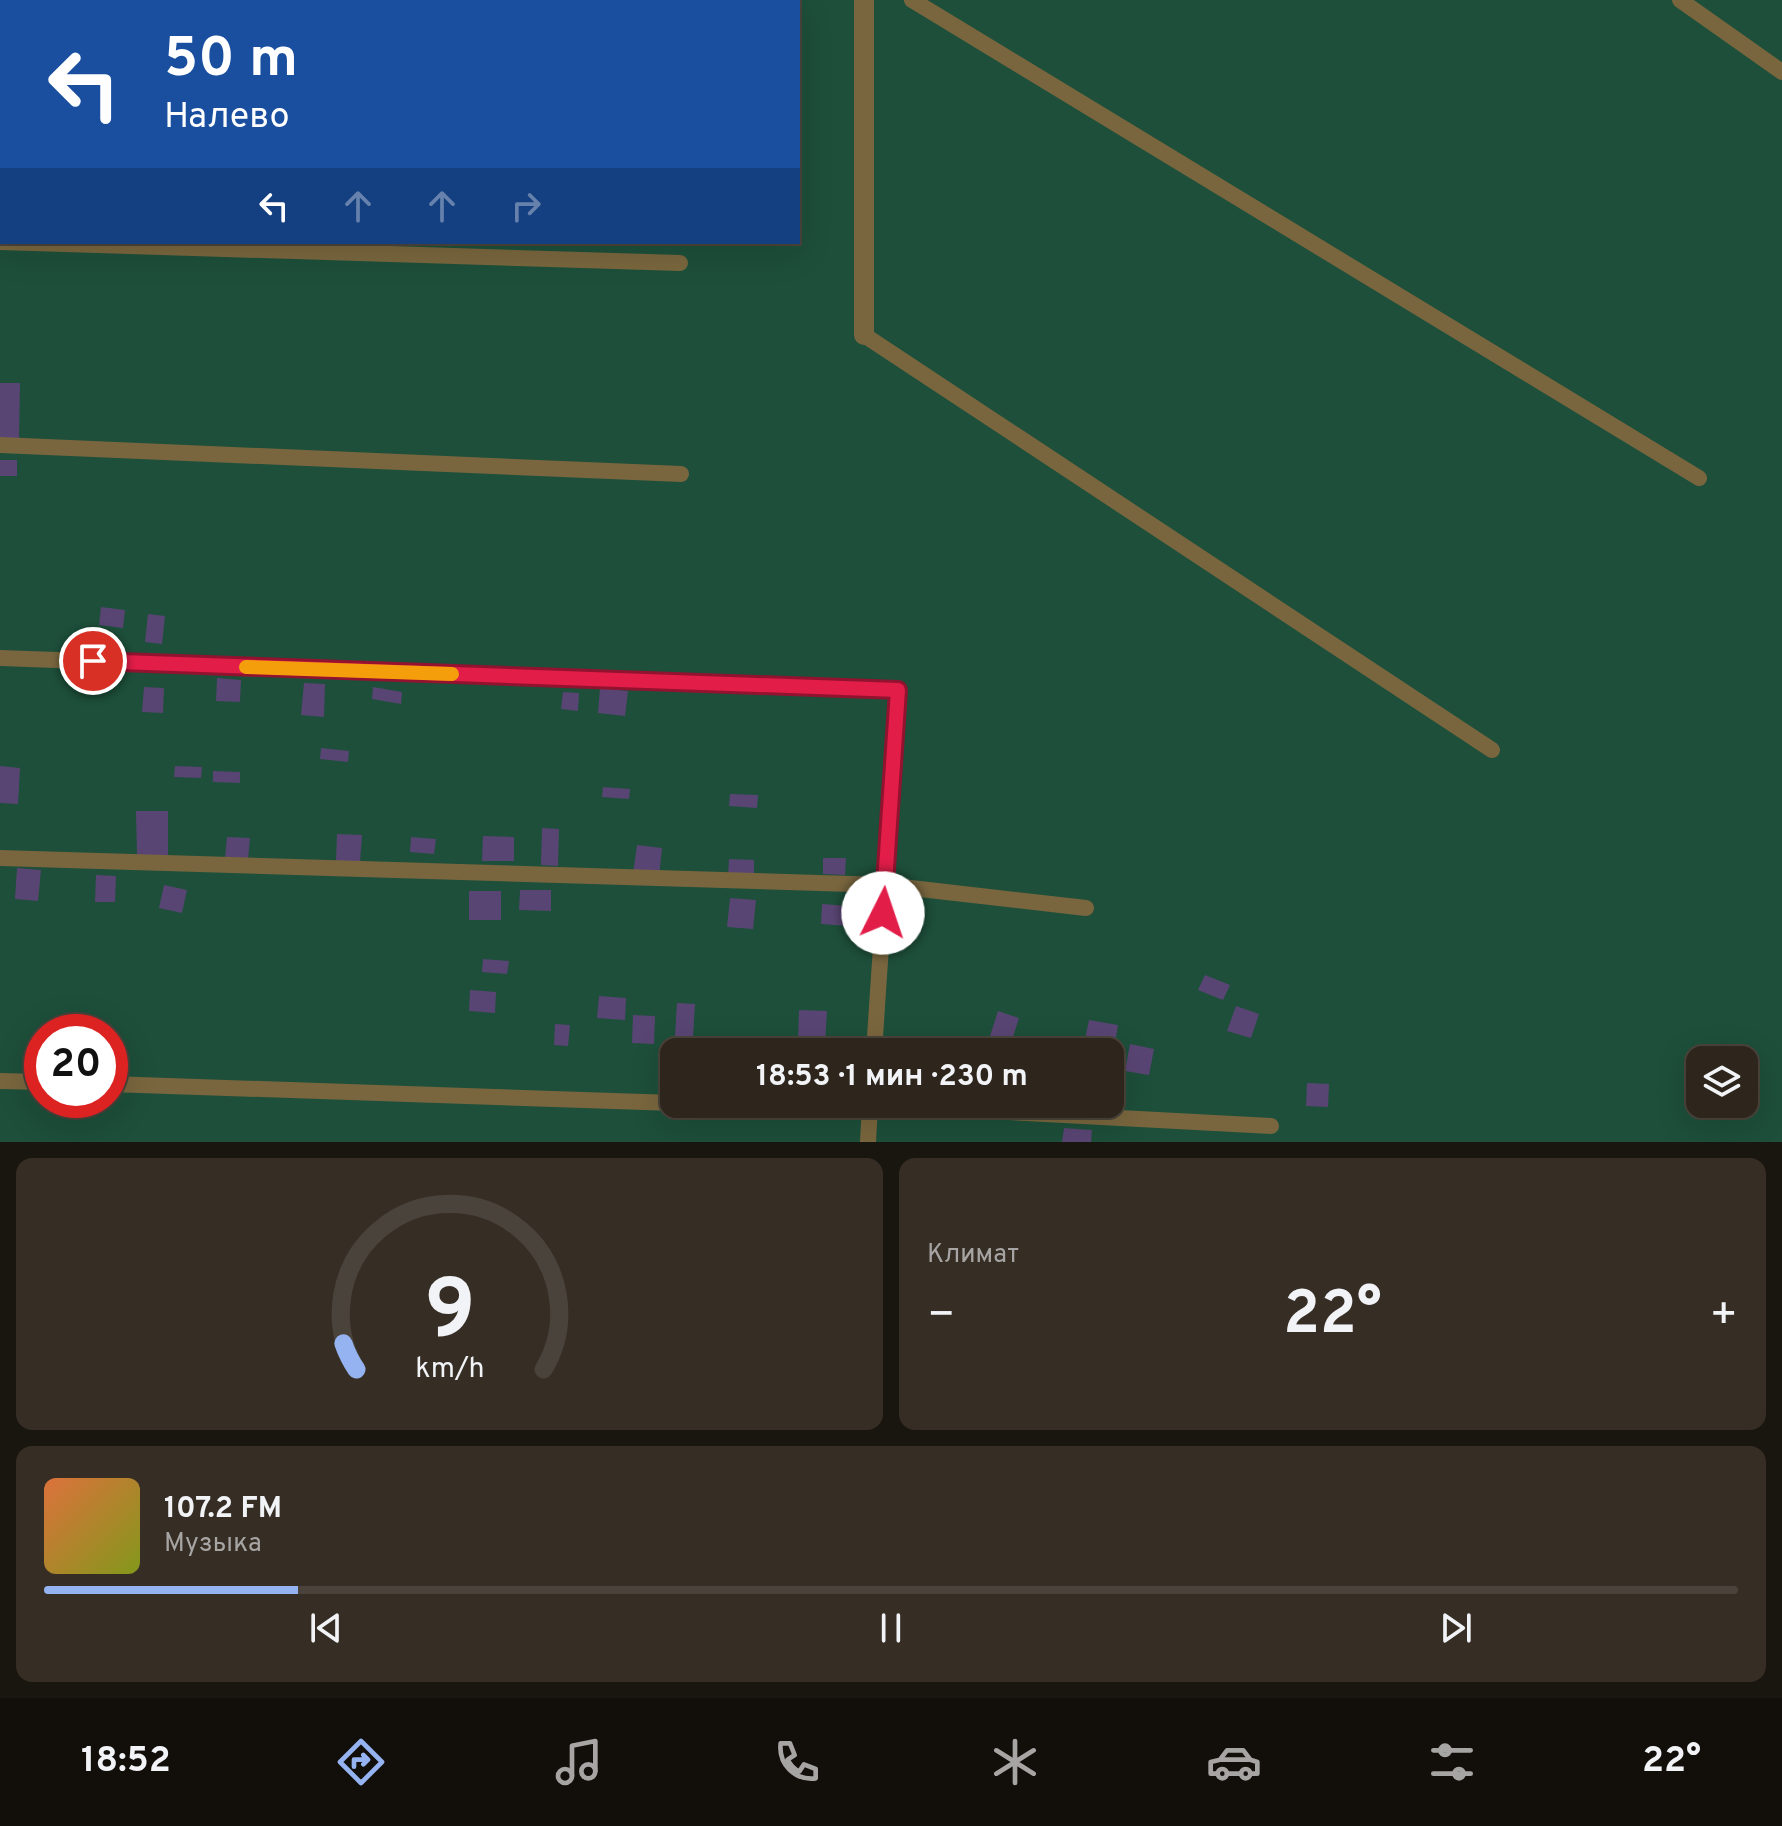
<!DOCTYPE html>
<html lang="ru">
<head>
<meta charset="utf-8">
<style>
  :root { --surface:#2e261c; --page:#362e25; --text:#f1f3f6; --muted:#a7a5a3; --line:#49433b; --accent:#95b2f1 }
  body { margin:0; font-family:Overpass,sans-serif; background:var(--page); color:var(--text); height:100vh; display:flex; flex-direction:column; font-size:30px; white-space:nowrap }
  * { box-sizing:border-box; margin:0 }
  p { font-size:26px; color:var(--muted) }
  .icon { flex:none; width:44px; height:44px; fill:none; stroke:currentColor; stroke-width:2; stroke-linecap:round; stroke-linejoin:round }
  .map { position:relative; height:1142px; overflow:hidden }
  .sheet { display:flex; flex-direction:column; gap:16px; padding:16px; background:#19150f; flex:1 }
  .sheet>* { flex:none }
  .hud { position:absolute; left:0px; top:0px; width:800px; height:244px; box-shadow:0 8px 32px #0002,0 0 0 2px var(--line); background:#1a4fa0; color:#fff; overflow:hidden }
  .tools { position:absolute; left:1686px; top:1046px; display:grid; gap:16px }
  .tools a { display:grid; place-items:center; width:72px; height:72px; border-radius:16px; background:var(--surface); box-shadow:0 8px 32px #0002,0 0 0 2px var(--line); font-size:40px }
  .speed { position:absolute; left:24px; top:1014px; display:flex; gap:16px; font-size:40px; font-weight:700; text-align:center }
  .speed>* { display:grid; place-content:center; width:104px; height:104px; border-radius:50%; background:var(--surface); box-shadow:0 8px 32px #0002,0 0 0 2px var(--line); line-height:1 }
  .speed .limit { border:12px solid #d22; background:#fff; color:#111 }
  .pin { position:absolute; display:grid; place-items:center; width:68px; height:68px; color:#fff; margin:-34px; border:4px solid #fff; border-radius:50%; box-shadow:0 2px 8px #0007 }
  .me { position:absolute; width:88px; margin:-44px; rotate:4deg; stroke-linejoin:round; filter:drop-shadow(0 0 6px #0008) }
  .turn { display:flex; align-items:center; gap:28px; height:168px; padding:0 32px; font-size:36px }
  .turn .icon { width:104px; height:104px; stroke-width:2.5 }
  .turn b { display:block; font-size:56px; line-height:68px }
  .lanes { display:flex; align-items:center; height:76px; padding:0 32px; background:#0003; justify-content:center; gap:40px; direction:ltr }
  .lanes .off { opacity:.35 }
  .big { font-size:60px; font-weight:700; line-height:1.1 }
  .sheet .widget { flex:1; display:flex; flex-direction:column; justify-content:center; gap:12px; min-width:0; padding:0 28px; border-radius:16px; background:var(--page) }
  .sheet .dial { align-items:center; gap:0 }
  .dial svg { height:208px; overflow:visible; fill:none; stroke:var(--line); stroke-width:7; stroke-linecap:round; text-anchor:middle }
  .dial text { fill:var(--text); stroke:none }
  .song { display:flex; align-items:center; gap:24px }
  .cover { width:96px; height:96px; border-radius:12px; background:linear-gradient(135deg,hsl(20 70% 55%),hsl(70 70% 35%)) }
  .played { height:8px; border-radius:4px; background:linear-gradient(90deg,var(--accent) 15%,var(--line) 15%) }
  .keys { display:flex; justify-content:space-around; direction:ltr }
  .heat { display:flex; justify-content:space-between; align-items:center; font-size:44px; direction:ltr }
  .sheet .tiles { flex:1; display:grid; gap:16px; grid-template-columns:1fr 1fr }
  .widget:last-child { grid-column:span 2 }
  .trip { position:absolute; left:660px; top:1038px; width:464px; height:80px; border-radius:16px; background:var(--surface); box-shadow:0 8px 32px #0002,0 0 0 2px var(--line); font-weight:700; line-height:80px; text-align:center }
  .tabs { display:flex; height:128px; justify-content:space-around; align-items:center; background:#120f0b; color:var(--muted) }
  .tabs .icon { width:56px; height:56px }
  .tabs .active { color:var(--accent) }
  .tabs b { font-size:36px; color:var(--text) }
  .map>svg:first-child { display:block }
  .green { fill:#1d4f3a; fill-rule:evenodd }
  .building { fill:#594573 }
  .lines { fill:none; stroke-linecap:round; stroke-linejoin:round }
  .service { stroke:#79663e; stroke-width:16 }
  .minor { stroke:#79663e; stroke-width:20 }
  .route-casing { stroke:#92132f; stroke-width:20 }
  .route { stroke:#e11d48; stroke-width:14 }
  .slow { stroke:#f59e0b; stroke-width:14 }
</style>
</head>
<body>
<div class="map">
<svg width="1782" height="1142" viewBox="0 0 1782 1142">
  <rect width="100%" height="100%" fill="#3e3325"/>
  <!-- green -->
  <path class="green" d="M0,0H1782V1142H0ZM2,2H798V242H2ZM42,1032H110V1100H42ZM674,1052H1110V1104H674ZM1700,1060H1744V1104H1700Z"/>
  <!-- building -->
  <g class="building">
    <polygon points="0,383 20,383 19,439 0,439"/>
    <rect x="0" y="460" width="17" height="16"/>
    <polygon points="101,607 125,610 123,628 99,625"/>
    <polygon points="148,614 165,616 162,644 145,642"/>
    <polygon points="217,678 241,680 240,702 216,701"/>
    <polygon points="304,683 325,684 324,717 301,715"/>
    <polygon points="144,687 164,688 163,713 142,712"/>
    <polygon points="373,687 402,692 401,704 372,699"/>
    <polygon points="600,688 628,691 625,716 598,713"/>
    <polygon points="563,692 579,693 578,711 561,709"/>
    <polygon points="321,748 349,751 348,762 320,759"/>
    <polygon points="0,766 20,768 18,804 0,803"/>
    <polygon points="175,766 202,767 201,778 174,777"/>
    <polygon points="213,771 240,772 240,783 213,782"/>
    <polygon points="603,787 630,789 629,799 602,797"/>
    <polygon points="730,794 758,795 757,808 729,806"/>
    <polygon points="136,811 168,811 168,856 137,856"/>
    <polygon points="542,828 559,829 558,866 541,865"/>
    <polygon points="337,834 362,835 360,862 336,861"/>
    <polygon points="483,836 514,837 514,861 482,861"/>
    <polygon points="227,837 250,838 248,860 225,858"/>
    <polygon points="411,837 436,839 434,854 410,852"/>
    <polygon points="637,845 662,848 659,877 633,874"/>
    <polygon points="823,858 846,858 845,875 823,874"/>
    <polygon points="729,859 754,860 754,877 728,876"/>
    <polygon points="17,868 41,870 38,901 15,899"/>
    <polygon points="96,875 116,876 115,902 95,902"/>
    <polygon points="164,885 187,890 182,913 159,908"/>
    <polygon points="520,890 551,890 551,911 519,910"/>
    <rect x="469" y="891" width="32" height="29"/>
    <polygon points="730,898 756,900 753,929 727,927"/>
    <polygon points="822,904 849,906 848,926 821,924"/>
    <polygon points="483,959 509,961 507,974 482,972"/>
    <polygon points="1205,975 1230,985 1223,1000 1198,990"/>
    <polygon points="470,990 496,992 495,1013 469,1011"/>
    <polygon points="599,996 626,998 625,1020 597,1018"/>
    <polygon points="677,1003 695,1004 693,1037 675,1036"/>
    <polygon points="1236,1006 1259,1014 1251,1038 1227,1031"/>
    <polygon points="799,1010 827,1011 825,1043 798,1042"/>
    <polygon points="998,1011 1019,1018 1011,1043 990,1036"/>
    <polygon points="633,1015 655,1016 654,1044 632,1043"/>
    <polygon points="1089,1020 1118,1025 1112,1060 1110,1052 1083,1049"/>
    <polygon points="555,1024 570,1025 568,1046 554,1045"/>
    <polygon points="1130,1044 1154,1049 1149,1075 1125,1071"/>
    <polygon points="662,1069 673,1070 671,1093 660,1092"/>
    <polygon points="1307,1083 1329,1084 1328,1107 1306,1106"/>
    <polygon points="1064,1128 1092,1130 1091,1142 1062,1142"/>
  </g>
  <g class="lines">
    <!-- service -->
    <g class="service">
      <polyline points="912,0 1699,478"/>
      <polyline points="1680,0 1782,72"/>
      <polyline points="0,44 2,44"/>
      <polyline points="0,242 680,263"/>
      <polyline points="864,335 1492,750"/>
      <polyline points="0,445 681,474"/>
      <polyline points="0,658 898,690 874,1052"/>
      <polyline points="0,858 885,885 1086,908"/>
      <polyline points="0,1081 42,1082"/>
      <polyline points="110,1084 674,1103"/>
      <polyline points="702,1104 870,1112 894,1106 1271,1126"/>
      <polyline points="868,1142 870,1104"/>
    </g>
    <!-- minor -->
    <polyline class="minor" points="864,335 864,0"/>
  </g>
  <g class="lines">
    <defs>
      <polyline id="route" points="93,661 898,690 883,913"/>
    </defs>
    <!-- route casing -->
    <use href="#route" class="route-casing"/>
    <!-- route -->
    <use href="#route" class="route"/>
    <!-- slow -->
    <polyline class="slow" points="246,667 452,674"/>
  </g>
</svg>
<div class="tools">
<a><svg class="icon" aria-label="layers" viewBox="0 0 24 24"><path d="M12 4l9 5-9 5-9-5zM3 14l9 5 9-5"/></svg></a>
</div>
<div class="speed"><div class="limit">20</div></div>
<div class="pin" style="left:93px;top:661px;background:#d93025"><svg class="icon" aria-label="arrive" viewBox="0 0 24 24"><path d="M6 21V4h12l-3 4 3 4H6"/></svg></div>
<svg class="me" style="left:883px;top:913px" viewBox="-20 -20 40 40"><circle r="19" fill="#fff"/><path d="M0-13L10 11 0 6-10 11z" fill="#e11d48"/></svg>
<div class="trip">18:53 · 1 мин · 230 m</div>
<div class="hud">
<div class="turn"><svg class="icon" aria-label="left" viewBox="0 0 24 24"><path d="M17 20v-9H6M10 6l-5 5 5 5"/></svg><div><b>50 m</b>Налево</div></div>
<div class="lanes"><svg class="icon" aria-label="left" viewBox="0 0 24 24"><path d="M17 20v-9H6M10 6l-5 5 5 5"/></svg><svg class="icon off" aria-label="ahead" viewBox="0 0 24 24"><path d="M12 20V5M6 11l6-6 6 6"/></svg><svg class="icon off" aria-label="ahead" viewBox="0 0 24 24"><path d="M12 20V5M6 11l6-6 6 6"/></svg><svg class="icon off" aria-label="right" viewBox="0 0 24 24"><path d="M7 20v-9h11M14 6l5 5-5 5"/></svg></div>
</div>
</div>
<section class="sheet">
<div class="tiles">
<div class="widget dial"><svg viewBox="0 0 100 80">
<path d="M14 69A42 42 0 1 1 86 69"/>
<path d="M14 69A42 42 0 0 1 9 59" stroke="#95b2f1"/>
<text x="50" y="56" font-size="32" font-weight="700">9</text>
<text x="50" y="72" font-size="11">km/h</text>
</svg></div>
<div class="widget"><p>Климат</p>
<div class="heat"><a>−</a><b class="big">22°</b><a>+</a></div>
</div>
<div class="widget">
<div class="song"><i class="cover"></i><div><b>107.2 FM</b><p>Музыка</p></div></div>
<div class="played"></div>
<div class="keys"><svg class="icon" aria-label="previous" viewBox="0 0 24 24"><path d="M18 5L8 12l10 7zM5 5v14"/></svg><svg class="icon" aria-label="pause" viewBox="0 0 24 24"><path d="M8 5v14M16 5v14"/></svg><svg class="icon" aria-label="next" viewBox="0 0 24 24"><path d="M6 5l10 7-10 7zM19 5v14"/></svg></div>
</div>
</div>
</section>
<nav class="tabs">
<b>18:52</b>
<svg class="icon active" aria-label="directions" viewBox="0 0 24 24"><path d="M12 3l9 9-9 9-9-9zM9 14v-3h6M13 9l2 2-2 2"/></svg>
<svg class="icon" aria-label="music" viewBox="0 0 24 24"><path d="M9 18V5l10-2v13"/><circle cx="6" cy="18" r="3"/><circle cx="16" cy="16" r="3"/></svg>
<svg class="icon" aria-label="phone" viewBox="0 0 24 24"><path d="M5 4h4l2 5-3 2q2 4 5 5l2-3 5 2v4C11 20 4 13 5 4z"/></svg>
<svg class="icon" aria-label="climate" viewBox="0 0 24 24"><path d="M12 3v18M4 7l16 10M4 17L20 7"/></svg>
<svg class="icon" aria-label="car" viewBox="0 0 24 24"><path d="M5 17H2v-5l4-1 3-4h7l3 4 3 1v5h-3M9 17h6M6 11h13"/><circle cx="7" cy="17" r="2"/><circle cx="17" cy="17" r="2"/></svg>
<svg class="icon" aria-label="filters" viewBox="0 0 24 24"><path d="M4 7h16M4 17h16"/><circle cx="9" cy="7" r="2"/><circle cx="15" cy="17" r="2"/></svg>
<b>22°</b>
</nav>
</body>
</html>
